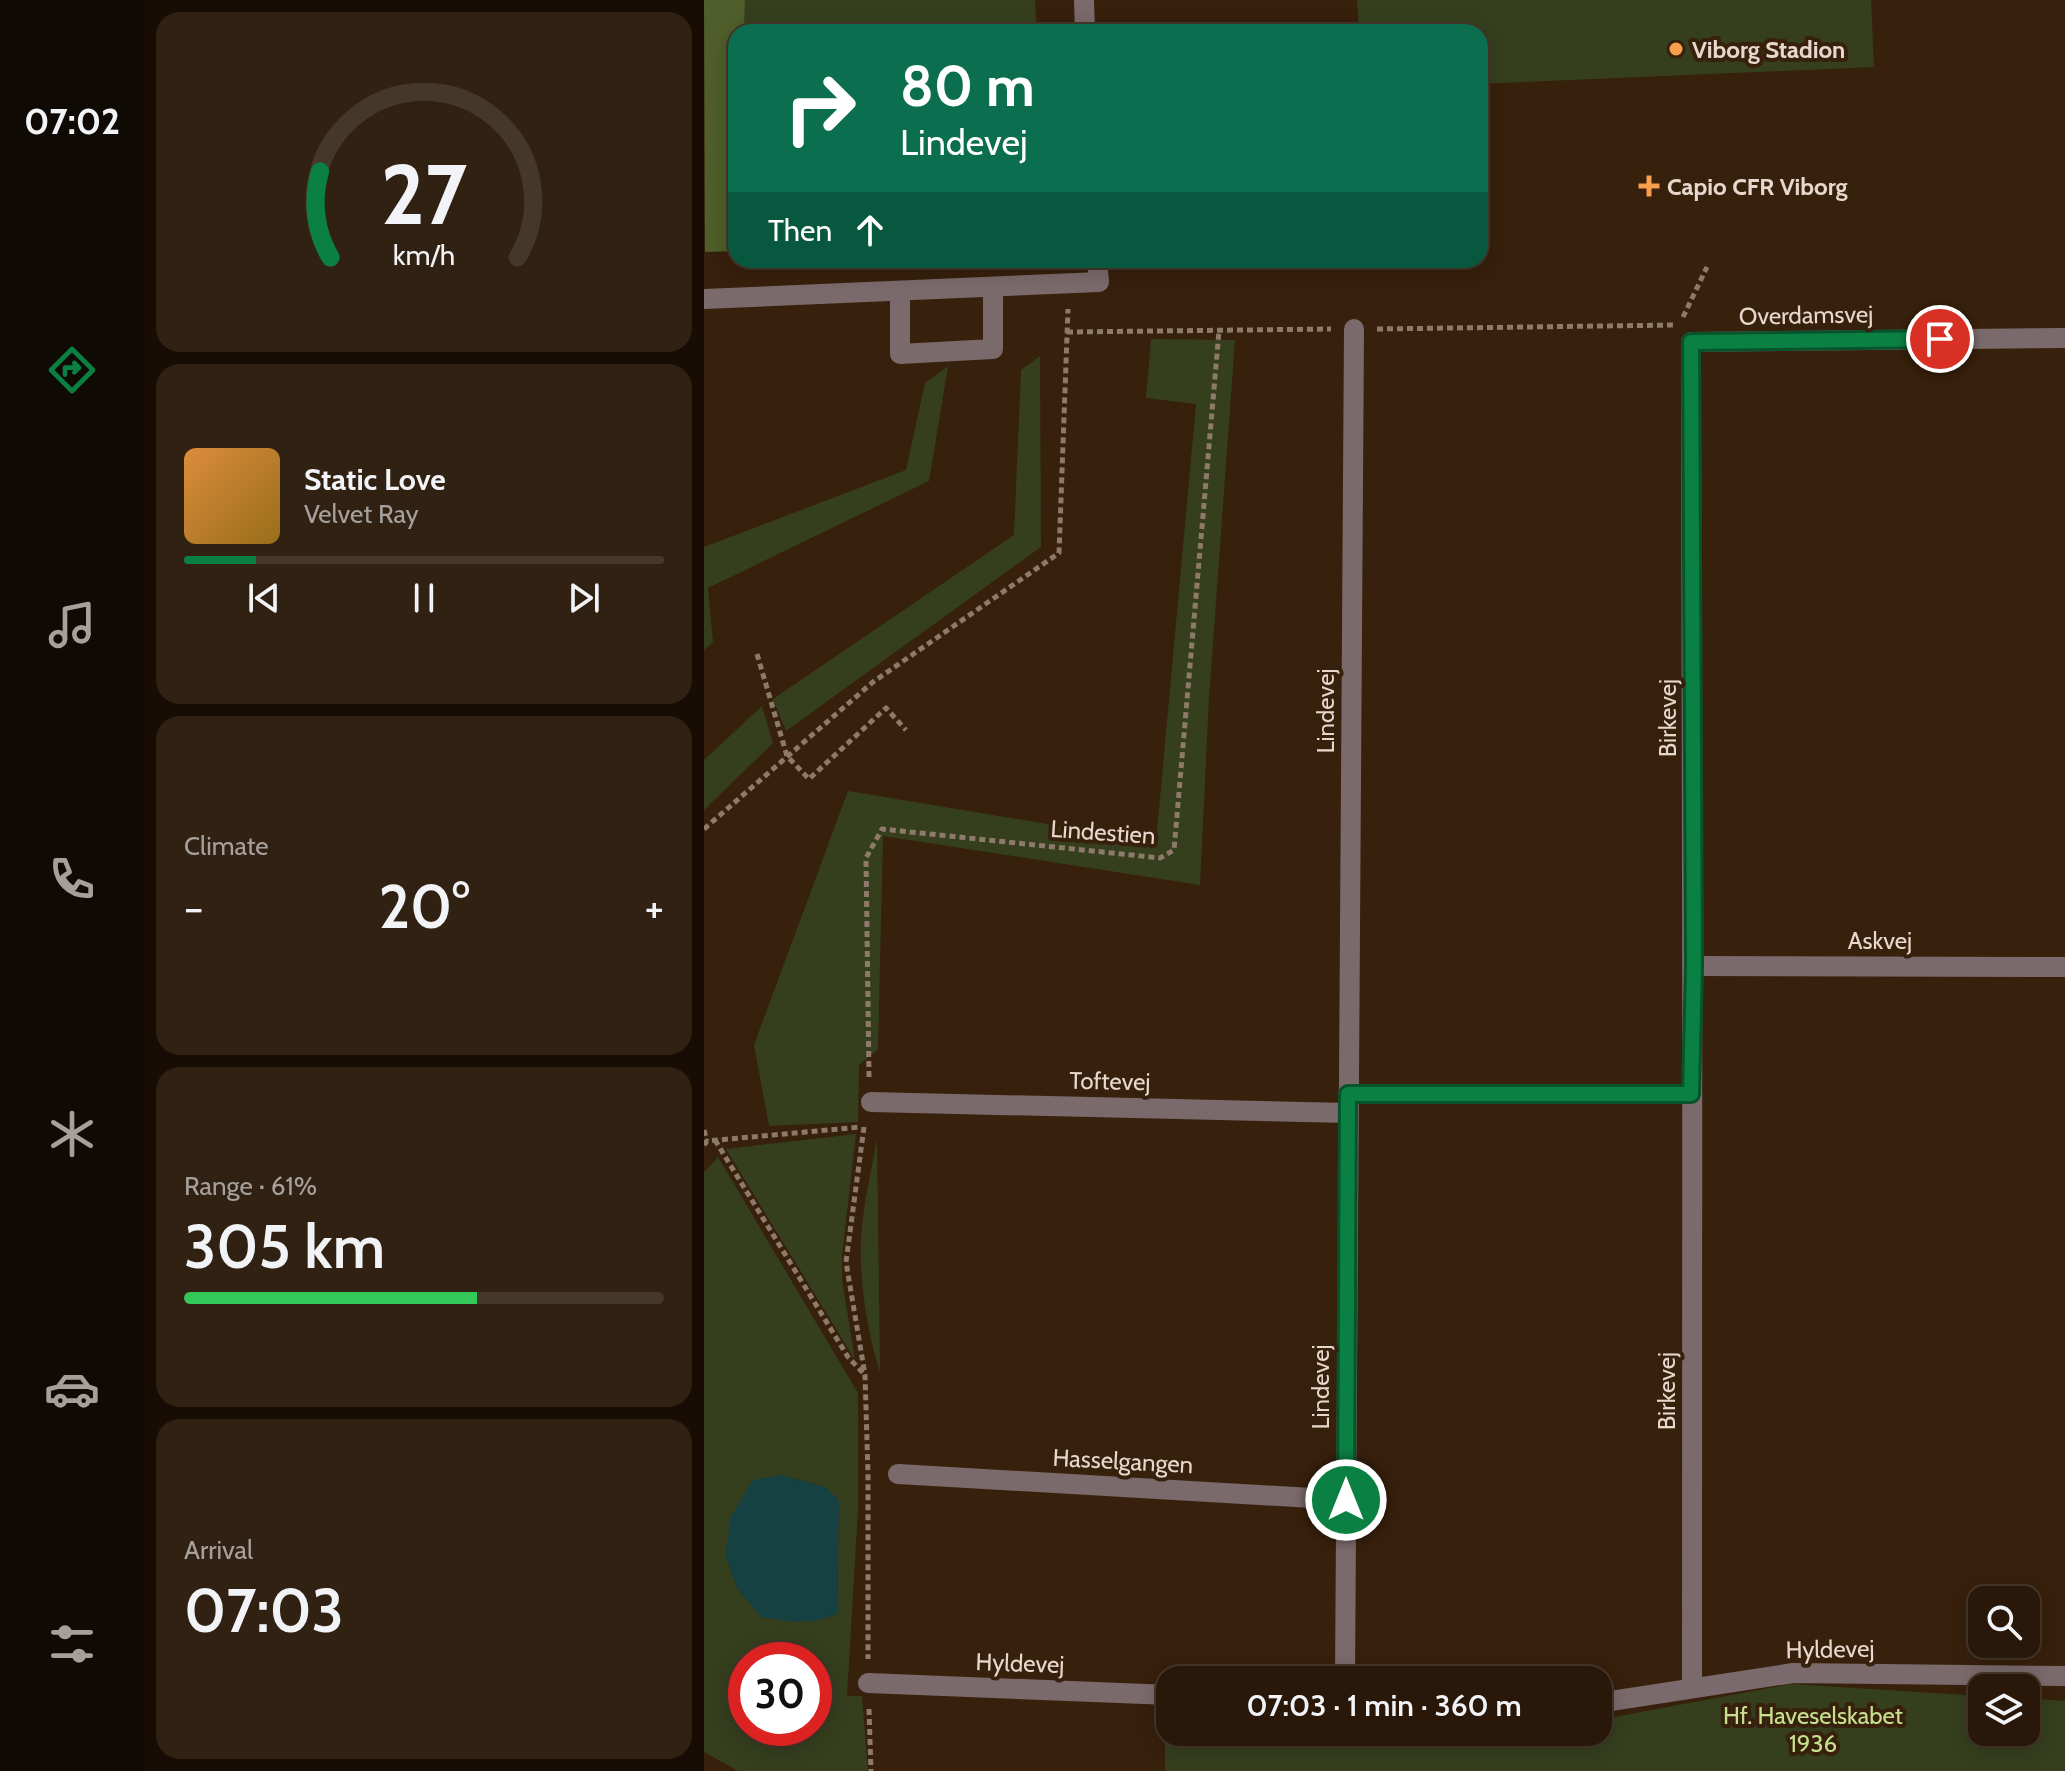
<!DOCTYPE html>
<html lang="en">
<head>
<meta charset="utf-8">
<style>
  :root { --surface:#291809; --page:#312112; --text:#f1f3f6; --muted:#a5a09c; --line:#45372a; --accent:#0b8043 }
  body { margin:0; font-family:Cabin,sans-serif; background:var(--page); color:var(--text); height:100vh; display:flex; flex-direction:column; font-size:30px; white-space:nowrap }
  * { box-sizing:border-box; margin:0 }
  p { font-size:26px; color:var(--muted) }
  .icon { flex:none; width:44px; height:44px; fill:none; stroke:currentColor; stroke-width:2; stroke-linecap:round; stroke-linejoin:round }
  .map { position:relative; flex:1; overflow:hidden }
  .drawer { display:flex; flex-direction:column; gap:12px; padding:12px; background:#170d05; width:560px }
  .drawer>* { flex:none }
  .hud { position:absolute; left:24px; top:24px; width:760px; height:244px; border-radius:24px; box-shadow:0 4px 20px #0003,0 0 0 2px var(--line); background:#0b6e4f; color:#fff; overflow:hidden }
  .fabs { position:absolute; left:1264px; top:1586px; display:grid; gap:16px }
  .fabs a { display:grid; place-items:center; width:72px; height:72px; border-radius:16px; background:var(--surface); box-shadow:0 4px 20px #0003,0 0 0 2px var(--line); font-size:40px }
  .speed { position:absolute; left:24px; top:1642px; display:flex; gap:16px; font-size:40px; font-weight:700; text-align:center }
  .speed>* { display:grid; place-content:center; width:104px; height:104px; border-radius:50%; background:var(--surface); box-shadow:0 4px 20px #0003,0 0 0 2px var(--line); line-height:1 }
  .speed .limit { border:12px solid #d22; background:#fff; color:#111 }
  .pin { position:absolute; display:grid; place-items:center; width:68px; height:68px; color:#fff; margin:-34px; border:4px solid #fff; border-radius:50%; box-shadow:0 2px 8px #0007 }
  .me { position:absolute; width:88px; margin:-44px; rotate:0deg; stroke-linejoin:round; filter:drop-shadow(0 0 6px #0008) }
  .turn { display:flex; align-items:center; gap:28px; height:168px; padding:0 40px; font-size:36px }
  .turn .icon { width:104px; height:104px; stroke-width:2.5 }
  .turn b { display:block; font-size:56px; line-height:68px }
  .then { display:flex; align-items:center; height:76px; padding:0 40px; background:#0003; gap:16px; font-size:30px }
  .big { font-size:60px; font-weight:600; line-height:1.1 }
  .drawer .widget { flex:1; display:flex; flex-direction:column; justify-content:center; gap:12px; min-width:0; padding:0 28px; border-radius:24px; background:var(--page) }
  .drawer .dial { align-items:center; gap:0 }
  .dial svg { height:208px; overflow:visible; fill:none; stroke:var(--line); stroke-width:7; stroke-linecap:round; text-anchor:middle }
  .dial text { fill:var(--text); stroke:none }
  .song { display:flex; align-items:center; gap:24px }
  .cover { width:96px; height:96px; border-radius:12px; background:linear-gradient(135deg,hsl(30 70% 55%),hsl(40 70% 35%)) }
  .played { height:8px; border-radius:4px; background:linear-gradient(90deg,var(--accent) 15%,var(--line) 15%) }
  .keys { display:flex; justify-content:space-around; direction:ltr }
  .heat { display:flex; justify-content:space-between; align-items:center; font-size:44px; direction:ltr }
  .charge { height:12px; border-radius:6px; background:linear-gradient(90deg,#34c759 61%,var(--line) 0) }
  .trip { position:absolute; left:452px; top:1666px; width:456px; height:80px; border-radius:24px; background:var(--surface); box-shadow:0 4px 20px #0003,0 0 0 2px var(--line); font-weight:600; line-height:80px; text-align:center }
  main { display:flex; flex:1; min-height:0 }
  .menu { display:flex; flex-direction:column; width:144px; justify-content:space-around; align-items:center; background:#100a04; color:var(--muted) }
  .menu .icon { width:56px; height:56px }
  .menu .current { color:var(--accent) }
  .menu b { font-size:36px; color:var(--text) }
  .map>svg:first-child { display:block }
  .green { fill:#353f1e; fill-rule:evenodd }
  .forest { fill:#4f5e2a }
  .water { fill:#164143 }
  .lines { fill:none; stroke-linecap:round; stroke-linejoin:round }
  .path { stroke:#8e7a6a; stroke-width:5; stroke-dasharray:6 4; stroke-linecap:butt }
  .minor { stroke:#7b6a6b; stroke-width:20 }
  .route-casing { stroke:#07532c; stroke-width:20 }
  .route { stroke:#0b8043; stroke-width:14 }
  .poi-dot { fill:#fa9f4e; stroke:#37200c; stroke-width:3 }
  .labels { text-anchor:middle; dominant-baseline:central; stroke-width:8; stroke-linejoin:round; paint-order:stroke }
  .poi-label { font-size:24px; font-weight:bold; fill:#e8d7cc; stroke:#37200c; text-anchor:start }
  .street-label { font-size:24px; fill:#e8d7cc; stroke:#37200c }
  .park-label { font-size:24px; fill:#c6e090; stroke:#37200c }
</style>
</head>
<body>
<main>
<nav class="menu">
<b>07:02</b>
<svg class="icon current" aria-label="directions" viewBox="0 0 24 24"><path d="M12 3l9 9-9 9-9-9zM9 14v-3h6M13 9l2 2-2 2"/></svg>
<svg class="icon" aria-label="music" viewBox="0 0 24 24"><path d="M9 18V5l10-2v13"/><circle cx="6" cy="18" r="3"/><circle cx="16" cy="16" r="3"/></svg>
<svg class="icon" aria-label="phone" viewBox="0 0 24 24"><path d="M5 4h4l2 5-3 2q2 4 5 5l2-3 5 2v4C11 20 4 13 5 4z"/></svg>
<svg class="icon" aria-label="climate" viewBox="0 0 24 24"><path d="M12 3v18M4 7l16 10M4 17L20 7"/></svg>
<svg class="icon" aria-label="car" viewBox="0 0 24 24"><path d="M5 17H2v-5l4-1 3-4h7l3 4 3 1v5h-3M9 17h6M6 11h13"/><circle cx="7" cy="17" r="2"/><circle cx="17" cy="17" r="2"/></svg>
<svg class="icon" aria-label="filters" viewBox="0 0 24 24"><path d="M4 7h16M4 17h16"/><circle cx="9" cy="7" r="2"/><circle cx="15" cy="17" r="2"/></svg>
</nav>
<section class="drawer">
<div class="widget dial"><svg viewBox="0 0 100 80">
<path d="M14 69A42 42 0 1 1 86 69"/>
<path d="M14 69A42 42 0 0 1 10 36" stroke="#0b8043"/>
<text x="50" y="56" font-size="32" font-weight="700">27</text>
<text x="50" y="72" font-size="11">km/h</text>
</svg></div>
<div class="widget">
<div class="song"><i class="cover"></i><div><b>Static Love</b><p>Velvet Ray</p></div></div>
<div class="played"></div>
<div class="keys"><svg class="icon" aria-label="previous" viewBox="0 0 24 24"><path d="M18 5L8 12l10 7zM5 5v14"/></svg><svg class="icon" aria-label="pause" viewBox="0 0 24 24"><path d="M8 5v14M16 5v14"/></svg><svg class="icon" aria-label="next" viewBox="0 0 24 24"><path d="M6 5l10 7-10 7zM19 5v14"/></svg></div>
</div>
<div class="widget"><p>Climate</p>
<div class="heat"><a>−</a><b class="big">20°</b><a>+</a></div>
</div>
<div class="widget"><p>Range · 61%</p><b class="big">305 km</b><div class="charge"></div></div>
<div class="widget"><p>Arrival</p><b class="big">07:03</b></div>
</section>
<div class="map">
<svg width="1361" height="1771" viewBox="0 0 1361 1771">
  <rect width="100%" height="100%" fill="#37200c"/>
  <!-- green -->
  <g class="green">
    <polygon points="41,0 331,0 333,32 40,32"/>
    <polygon points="653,0 1167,0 1170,67 776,84 776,32 655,32"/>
    <polygon points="447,339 531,340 505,698 496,885 179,836 174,1050 155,1065 154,1122 65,1126 50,1045 144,791 452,842 492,404 442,398"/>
    <polygon points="336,356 337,547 82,731 69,699 310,535 317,370"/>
    <polygon points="244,366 225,481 4,588 9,642 0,650 0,547 202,470 221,383"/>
    <polygon points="58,706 69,743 0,810 0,760"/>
    <polygon points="152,1134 138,1256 138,1279 151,1360 22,1149"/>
    <path d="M173,1139L176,1372C163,1331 155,1281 157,1238C159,1205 167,1172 173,1139Z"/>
    <path d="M14,1157L154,1393V1509L143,1696H158L164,1771H34L0,1752V1172ZM77,1475L121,1487L135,1500L133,1613L116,1620L34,1590L21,1555ZM42,1660H110V1728H42Z"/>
    <polygon points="1087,1684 1278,1696 1278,1732 1322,1732 1322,1698 1361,1701 1361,1771 461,1771 461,1709 466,1709 466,1732 894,1732 894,1720"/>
  </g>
  <!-- forest -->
  <polygon class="forest" points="0,0 41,0 40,32 32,32 32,251 1,252"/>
  <!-- water -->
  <polygon class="water" points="77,1475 121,1487 135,1500 133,1614 116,1620 89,1622 58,1617 34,1590 21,1555 27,1516 49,1480"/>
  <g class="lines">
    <!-- path -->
    <g class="path">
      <polyline points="979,317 1003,267"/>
      <polyline points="673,329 971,325"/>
      <polyline points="363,332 627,329"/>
      <polyline points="53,654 83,756 105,779 182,708 202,730"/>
      <polyline points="0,829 169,682 355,553 364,309"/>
      <polyline points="165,1077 162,858 178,829 456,858 470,850 515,331"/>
      <polyline points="160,1127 142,1262 161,1375 164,1474 164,1659"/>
      <polyline points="0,1130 3,1141"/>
      <polyline points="11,1140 144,1357 160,1374"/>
      <polyline points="0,1145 3,1141 157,1127"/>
      <polyline points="165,1709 167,1771"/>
    </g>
    <!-- minor -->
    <g class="minor">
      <polyline points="380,0 381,32"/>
      <polyline points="196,291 196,354 289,349 289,288"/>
      <polyline points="0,299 395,282 393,260"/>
      <polyline points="990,966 1361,967"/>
      <polyline points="644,1094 987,1094"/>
      <polyline points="167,1102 644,1113"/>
      <polyline points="194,1474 642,1500"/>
      <polyline points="641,1680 650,329"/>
      <polyline points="164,1683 466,1695"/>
      <path d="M988,1687C988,1239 989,790 987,342L1361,338"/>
      <polyline points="894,1703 1089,1673 1361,1676"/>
    </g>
  </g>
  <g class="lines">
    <defs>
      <polyline id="route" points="642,1500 644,1094 987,1094 990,966 987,342 1236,339"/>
    </defs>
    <!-- route casing -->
    <use href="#route" class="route-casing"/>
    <!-- route -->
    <use href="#route" class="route"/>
  </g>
  <!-- markers -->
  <g class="poi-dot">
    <circle cx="972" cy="49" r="8"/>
    <path d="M941 174h8v8h8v8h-8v8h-8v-8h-8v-8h8z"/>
  </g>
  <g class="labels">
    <!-- poi labels -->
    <g class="poi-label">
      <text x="988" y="49">Viborg Stadion</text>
      <text x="963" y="186">Capio CFR Viborg</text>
    </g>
    <!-- street labels -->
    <g class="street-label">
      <text transform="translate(1102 315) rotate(-1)">Overdamsvej</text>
      <text transform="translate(621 711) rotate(-90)">Lindevej</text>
      <text transform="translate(963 718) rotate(-90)">Birkevej</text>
      <text transform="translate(399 832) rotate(4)">Lindestien</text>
      <text x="1176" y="940">Askvej</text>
      <text transform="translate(406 1081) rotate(1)">Toftevej</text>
      <text transform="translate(616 1387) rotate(-90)">Lindevej</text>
      <text transform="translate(962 1391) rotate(-90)">Birkevej</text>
      <text transform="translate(419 1461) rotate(3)">Hasselgangen</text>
      <text transform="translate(1126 1649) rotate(-1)">Hyldevej</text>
      <text transform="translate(316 1663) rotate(2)">Hyldevej</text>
    </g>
    <!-- park labels -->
    <g class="park-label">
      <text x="1109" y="1715">Hf. Haveselskabet<tspan x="1109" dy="28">1936</tspan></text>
    </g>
  </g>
</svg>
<div class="fabs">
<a><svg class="icon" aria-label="search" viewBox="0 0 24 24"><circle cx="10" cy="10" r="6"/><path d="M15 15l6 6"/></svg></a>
<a><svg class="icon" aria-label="layers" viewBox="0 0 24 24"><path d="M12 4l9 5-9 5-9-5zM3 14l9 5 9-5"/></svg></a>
</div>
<div class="speed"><div class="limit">30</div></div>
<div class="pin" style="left:1236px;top:339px;background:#d93025"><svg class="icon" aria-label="arrive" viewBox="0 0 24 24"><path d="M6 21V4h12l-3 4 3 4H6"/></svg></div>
<svg class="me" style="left:642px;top:1500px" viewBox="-20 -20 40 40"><circle r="17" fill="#0b8043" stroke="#fff" stroke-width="3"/><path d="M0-11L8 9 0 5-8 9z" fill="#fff"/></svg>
<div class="trip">07:03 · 1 min · 360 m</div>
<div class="hud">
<div class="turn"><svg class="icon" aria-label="right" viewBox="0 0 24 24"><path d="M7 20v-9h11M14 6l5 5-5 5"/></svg><div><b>80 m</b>Lindevej</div></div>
<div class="then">Then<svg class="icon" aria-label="ahead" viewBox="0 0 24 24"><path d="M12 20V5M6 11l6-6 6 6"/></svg></div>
</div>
</div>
</main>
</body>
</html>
